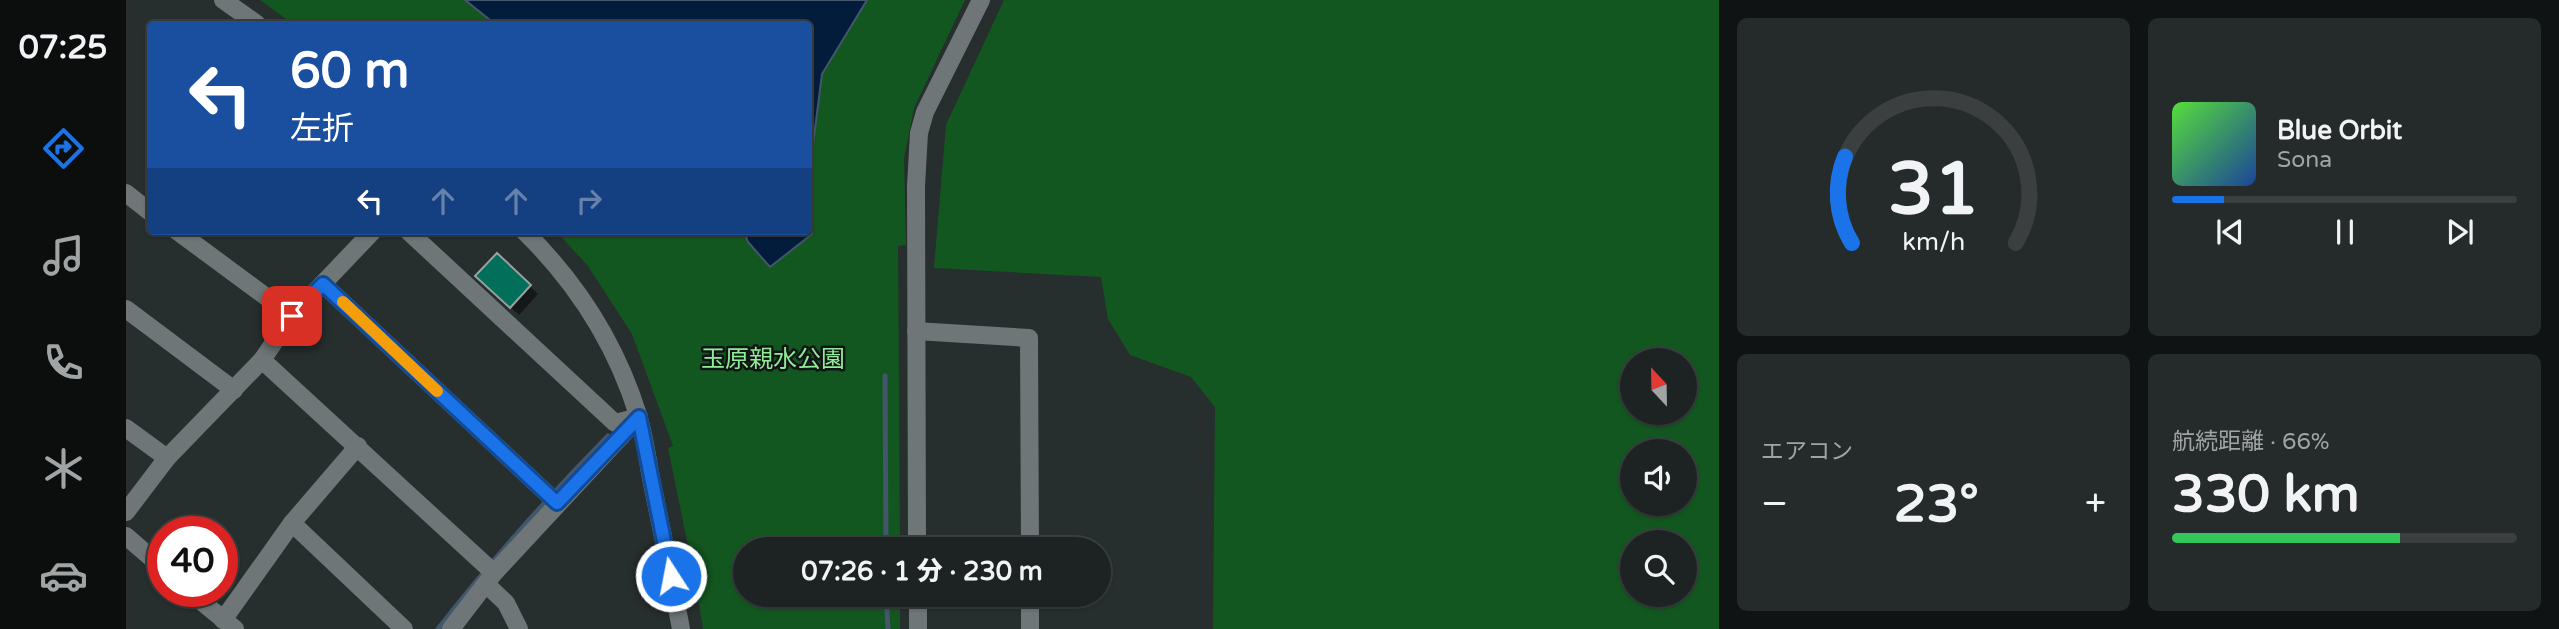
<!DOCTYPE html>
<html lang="ja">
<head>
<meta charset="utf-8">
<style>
  :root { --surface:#1d2222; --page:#252a2a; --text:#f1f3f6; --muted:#a0a4a5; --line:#3b3f40; --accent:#1a73e8 }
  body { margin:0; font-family:"Varela Round","Noto Sans JP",sans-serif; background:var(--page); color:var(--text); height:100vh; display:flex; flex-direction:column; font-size:26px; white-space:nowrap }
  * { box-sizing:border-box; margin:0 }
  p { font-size:23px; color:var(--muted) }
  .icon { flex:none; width:38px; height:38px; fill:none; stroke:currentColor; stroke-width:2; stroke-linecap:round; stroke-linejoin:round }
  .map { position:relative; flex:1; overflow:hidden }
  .drawer { display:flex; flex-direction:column; gap:18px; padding:18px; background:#101313; width:840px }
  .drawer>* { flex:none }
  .banner { position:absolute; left:21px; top:21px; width:665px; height:214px; border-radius:7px; box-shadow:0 2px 5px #0004,0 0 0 2px var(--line); background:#1a4fa0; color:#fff; overflow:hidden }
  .needle { width:46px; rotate:338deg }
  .buttons { position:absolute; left:1494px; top:348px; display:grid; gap:14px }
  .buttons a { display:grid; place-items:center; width:77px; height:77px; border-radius:50%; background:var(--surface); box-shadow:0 2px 5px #0004,0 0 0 2px var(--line); font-size:35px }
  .speed { position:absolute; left:21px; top:516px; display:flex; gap:14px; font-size:35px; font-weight:700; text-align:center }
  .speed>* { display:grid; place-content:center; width:91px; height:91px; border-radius:50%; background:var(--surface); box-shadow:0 2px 5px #0004,0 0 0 2px var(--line); line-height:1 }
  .speed .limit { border:10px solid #d22; background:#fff; color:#111 }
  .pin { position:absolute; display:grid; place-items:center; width:60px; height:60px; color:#fff; margin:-30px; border-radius:14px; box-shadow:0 4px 10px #0006 }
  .me { position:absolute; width:77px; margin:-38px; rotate:349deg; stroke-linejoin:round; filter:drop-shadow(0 0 5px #0008) }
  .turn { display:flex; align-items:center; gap:24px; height:147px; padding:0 28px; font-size:32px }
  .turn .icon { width:91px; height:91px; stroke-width:2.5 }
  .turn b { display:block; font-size:49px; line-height:60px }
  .lanes { display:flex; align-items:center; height:66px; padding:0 28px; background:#0003; justify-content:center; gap:35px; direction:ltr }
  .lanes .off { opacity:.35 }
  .big { font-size:52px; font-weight:800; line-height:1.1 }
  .drawer .card { flex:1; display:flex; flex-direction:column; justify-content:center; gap:10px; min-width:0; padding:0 24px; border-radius:10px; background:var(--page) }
  .drawer .dial { align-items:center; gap:0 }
  .dial svg { height:182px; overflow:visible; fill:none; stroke:var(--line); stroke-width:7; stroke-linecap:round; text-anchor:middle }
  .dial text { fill:var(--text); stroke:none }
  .song { display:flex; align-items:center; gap:21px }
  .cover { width:84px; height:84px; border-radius:10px; background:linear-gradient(135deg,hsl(110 70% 55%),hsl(220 70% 35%)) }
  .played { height:7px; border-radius:4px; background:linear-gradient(90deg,var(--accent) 15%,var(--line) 15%) }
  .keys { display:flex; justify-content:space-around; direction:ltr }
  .heat { display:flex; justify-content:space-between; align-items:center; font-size:38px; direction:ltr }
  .charge { height:10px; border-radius:5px; background:linear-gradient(90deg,#34c759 66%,var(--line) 0) }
  .drawer .tiles { flex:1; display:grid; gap:18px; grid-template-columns:repeat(2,1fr) }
  .trip { position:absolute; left:607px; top:537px; width:378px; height:70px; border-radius:35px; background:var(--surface); box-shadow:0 2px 5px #0004,0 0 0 2px var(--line); font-weight:800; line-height:70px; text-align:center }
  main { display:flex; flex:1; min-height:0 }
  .tab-bar { display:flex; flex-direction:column; width:126px; justify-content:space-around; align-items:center; background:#0c0e0e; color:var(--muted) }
  .tab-bar .icon { width:49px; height:49px }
  .tab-bar .on { color:var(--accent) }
  .tab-bar b { font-size:32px; color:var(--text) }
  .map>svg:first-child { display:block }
  .green { fill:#135720; fill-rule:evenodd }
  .water { fill:#031c3c; stroke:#43566c; stroke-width:2 }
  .shadow { fill:#0007 }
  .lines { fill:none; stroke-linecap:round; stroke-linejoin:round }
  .stream { stroke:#43566c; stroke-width:5 }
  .building { fill:#016f5a; stroke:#99a19e; stroke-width:2 }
  .minor { stroke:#6e7677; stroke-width:18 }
  .route-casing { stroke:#114b97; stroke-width:18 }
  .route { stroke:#1a73e8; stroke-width:12 }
  .slow { stroke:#f59e0b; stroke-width:12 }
  .labels { text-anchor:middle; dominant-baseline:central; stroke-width:5; stroke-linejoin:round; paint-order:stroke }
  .park-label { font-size:24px; fill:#90ec97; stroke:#121515 }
</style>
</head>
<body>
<main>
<nav class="tab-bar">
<b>07:25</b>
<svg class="icon on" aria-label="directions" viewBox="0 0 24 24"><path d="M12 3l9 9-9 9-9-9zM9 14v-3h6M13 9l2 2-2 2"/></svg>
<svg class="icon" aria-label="music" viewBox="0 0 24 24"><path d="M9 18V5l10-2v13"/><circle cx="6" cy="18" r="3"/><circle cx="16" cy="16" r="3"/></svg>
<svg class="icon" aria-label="phone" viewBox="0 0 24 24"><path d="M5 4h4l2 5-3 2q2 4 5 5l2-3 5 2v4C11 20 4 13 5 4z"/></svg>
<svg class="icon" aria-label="climate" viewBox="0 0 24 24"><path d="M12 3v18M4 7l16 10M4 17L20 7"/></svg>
<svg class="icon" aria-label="car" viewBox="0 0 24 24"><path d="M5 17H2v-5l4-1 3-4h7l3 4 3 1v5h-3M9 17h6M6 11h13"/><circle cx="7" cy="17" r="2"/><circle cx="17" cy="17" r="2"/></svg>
</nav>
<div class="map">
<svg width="1593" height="629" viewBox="0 0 1593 629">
  <rect width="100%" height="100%" fill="#272e2e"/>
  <!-- green -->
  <g class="green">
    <polygon points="134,0 839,0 788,108 778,158 780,245 772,246 774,549 620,550 620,595 774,595 774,629 577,629 570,585 542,448 547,446 506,334 462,266 430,231 682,231 682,24 167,24"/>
    <path d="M878,0H1593V629H1087L1089,407L1065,377L1004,355L982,319L975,277L808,268L820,125ZM1507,360H1559V413H1507ZM1507,452H1559V504H1507ZM1507,542H1559V595H1507Z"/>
  </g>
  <!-- water -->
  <polygon class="water" points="339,0 741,0 696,74 685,160 686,234 644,267 622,242 618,231 682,231 682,24 369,24"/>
  <!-- shadow -->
  <polygon class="shadow" points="371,255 412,294 393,315 352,276"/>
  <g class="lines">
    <!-- stream -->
    <g class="stream">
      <polyline points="759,376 760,550"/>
      <polyline points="760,595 762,629"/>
      <path d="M312,629C365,561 422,497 482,436"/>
    </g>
  </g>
  <!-- building -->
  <polygon class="building" points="371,253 405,285 384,308 349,276"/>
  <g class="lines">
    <!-- minor -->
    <g class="minor">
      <polyline points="97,0 131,24"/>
      <polyline points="0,193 24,212"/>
      <polyline points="51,231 166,316"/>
      <polyline points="282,231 489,423 513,417"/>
      <path d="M398,231C451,283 490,344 512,415C519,438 522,464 527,488C537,535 546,582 555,629"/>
      <polyline points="197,284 431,503"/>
      <polyline points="0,309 108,390"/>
      <polyline points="790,331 903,338 904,550"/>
      <polyline points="136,360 368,573"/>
      <polyline points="0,428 41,458"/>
      <polyline points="0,512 41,458 136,360 166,316 247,231"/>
      <polyline points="166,523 278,629"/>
      <polyline points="0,536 37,568"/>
      <polyline points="791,550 790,186 793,133 799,112 855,0"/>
      <polyline points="360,584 380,603 393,629"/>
      <polyline points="64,592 109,629"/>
      <polyline points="792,595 792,629"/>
      <polyline points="904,595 904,629"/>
      <polyline points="97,620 166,523 232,446"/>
      <polyline points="325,629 368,573 513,417"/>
    </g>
  </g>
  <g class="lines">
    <defs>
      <polyline id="route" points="166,316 197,284 431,503 513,417 545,576"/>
    </defs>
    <!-- route casing -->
    <use href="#route" class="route-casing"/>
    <!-- route -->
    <use href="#route" class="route"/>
    <!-- slow -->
    <polyline class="slow" points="217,302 311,391"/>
  </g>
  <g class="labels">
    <!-- park labels -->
    <g class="park-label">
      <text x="647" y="359">玉原親水公園</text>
    </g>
  </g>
</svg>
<div class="buttons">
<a><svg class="needle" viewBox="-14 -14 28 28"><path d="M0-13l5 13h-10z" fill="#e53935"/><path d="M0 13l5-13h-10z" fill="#a0a4a5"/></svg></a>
<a><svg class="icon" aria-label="sound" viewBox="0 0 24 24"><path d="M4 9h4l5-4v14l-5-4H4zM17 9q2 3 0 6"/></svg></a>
<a><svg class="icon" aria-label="search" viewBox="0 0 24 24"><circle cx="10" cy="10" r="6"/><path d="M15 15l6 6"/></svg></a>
</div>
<div class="speed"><div class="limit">40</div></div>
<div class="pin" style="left:166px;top:316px;background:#d93025"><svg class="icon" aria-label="arrive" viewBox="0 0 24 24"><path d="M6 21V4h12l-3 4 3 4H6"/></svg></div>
<svg class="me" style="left:545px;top:576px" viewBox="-20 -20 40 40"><circle r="17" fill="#1a73e8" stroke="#fff" stroke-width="3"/><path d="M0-11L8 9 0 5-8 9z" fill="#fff"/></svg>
<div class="trip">07:26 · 1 分 · 230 m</div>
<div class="banner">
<div class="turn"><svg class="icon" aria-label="left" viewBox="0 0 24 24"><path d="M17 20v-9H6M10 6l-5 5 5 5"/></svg><div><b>60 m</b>左折</div></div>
<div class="lanes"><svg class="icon" aria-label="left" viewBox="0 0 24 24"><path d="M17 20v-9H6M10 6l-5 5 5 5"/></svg><svg class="icon off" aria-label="ahead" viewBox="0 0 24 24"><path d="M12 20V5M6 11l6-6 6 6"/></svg><svg class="icon off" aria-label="ahead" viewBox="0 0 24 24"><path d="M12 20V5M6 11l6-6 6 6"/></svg><svg class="icon off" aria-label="right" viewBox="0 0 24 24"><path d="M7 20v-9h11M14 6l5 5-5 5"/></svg></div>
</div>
</div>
<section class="drawer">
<div class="tiles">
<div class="card dial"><svg viewBox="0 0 100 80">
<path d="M14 69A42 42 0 1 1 86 69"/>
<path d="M14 69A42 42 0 0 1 11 31" stroke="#1a73e8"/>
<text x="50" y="56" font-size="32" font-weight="700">31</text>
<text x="50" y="72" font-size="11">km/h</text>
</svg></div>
<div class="card">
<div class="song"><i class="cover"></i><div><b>Blue Orbit</b><p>Sona</p></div></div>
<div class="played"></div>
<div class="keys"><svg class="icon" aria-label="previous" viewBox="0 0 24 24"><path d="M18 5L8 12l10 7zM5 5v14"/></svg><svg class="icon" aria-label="pause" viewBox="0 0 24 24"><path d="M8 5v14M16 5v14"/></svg><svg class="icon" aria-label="next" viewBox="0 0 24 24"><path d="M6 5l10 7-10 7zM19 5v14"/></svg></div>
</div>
<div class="card"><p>エアコン</p>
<div class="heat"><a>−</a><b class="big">23°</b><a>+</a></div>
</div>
<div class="card"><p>航続距離 · 66%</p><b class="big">330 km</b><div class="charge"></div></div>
</div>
</section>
</main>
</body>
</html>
